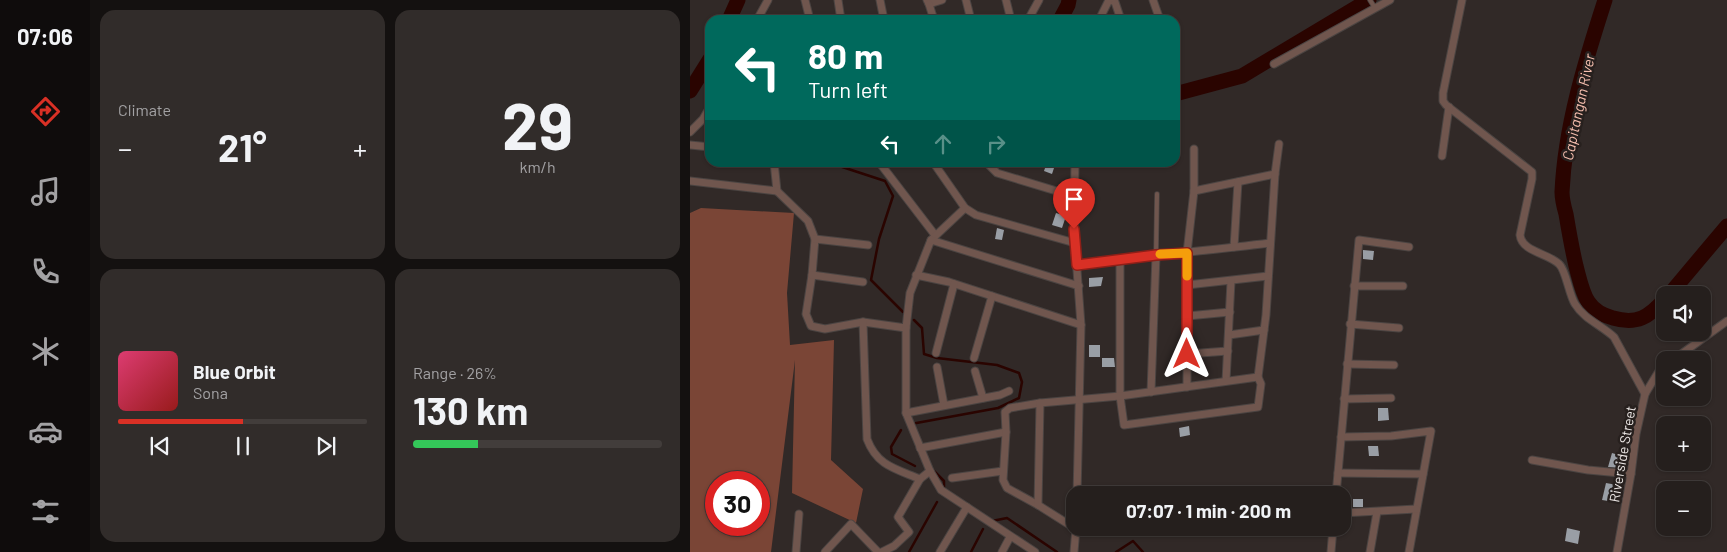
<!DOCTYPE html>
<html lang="en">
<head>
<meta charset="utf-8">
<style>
  :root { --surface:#251f1d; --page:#312c2a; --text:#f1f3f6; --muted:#a3a2a4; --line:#423d3b; --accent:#d93025 }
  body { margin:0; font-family:Barlow,sans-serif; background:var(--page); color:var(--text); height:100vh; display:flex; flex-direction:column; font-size:19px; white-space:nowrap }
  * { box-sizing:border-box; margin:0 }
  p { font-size:16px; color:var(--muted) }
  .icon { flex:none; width:28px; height:28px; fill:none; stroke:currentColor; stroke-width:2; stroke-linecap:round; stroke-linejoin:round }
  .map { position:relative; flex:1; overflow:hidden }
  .sheet { display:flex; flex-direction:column; gap:10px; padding:10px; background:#141110; width:600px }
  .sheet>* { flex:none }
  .guide { position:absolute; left:15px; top:15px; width:475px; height:152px; border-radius:15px; box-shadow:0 1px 4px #0004,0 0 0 1px var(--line); background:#00695c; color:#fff; overflow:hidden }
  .buttons { position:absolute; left:966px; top:286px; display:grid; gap:10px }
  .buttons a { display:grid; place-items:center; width:55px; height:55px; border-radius:10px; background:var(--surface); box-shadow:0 1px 4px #0004,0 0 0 1px var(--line); font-size:25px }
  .speed { position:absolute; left:15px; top:471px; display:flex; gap:10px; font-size:25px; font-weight:700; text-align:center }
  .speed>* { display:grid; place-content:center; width:65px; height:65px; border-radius:50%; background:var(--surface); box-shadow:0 1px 4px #0004,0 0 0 1px var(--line); line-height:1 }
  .speed .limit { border:8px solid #d22; background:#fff; color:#111 }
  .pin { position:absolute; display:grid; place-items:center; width:42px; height:42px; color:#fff; margin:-51px -21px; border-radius:50% 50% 50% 0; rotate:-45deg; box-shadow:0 0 5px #0007 }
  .pin .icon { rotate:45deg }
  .me { position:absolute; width:55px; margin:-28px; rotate:0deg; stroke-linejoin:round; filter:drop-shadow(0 0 4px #0008) }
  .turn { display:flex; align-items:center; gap:18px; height:105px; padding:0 20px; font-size:22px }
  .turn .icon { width:65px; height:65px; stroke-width:2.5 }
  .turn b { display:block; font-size:35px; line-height:42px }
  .lanes { display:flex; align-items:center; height:48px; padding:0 20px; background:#0003; justify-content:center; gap:25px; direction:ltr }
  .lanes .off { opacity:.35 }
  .big { font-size:38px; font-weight:700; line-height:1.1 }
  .sheet .card { flex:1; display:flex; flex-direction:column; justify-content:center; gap:8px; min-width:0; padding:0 18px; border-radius:15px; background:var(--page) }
  .sheet .dial { align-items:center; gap:0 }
  .dial b { font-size:65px; line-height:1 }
  .song { display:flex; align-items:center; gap:15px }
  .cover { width:60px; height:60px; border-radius:8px; background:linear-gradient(135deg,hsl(340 70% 55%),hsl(0 70% 35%)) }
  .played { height:5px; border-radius:2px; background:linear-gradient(90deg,var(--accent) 50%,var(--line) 50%) }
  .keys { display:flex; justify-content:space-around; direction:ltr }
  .heat { display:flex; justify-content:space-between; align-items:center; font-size:28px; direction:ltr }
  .charge { height:8px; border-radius:4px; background:linear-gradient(90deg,#34c759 26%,var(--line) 0) }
  .sheet .tiles { flex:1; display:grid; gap:10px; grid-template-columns:repeat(2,1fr) }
  .trip { position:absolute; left:376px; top:486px; width:285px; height:50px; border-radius:15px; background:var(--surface); box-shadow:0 1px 4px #0004,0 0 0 1px var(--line); font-weight:700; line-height:50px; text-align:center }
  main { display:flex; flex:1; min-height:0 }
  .dock { display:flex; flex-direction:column; width:90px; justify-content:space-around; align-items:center; background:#0f0c0c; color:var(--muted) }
  .dock .icon { width:35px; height:35px }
  .dock .active { color:var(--accent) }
  .dock b { font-size:22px; color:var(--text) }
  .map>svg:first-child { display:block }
  .green { fill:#7a4536; fill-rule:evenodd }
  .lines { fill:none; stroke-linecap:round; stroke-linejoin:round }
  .stream { stroke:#2a0400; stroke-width:2.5 }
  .river { stroke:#2a0400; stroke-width:15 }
  .building { fill:#999ea5 }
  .service-casing { stroke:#4b4442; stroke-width:5.5 }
  .minor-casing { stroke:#4b4442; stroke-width:9 }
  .service { stroke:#70564e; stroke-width:4 }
  .minor { stroke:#70564e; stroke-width:7 }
  .route-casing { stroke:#8d1f18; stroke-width:12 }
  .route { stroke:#d93025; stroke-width:9 }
  .slow { stroke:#f59e0b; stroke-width:9 }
  .labels { text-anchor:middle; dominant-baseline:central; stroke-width:5; stroke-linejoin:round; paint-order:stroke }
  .street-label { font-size:14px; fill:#eee9e7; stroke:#27201e }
  .water-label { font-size:15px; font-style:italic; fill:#f6beae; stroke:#27201e }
</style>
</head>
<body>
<main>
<nav class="dock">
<b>07:06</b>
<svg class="icon active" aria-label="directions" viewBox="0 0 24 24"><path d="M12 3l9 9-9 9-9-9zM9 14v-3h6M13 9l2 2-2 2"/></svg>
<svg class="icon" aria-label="music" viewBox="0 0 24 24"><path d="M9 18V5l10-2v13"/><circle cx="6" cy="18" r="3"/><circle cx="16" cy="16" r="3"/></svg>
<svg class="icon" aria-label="phone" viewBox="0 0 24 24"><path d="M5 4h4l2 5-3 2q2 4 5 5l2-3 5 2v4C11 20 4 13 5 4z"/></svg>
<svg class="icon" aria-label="climate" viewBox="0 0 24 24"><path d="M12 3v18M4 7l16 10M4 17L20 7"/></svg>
<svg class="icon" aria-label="car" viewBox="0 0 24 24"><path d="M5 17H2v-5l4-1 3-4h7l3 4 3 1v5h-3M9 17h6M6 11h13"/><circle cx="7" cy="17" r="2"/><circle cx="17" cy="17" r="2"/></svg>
<svg class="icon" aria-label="filters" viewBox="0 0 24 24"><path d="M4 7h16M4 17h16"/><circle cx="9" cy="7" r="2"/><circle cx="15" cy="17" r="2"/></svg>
</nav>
<section class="sheet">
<div class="tiles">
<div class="card"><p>Climate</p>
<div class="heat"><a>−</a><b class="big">21°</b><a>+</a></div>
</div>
<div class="card dial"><b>29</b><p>km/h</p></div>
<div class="card">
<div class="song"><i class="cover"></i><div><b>Blue Orbit</b><p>Sona</p></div></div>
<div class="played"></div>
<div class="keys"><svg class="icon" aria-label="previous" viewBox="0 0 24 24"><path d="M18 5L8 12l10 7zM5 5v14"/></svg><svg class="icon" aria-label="pause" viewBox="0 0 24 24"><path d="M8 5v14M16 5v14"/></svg><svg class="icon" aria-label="next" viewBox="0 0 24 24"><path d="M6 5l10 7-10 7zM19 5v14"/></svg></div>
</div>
<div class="card"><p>Range · 26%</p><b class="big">130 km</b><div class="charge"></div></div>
</div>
</section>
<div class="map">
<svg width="1037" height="552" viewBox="0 0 1037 552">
  <rect width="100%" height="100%" fill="#312927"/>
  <!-- green -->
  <path class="green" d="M11,208L104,213L97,293L100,345L144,340L141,460L173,489L166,523L102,493L105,360L81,552H0V213ZM26,482H69V525H26Z"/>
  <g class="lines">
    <!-- stream -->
    <g class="stream">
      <polyline points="137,162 195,181 203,196 189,239 181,280 213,312"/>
      <polyline points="221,424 308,408 329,398 332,382 329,373 307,365 247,358 234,354 232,328 224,320"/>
      <polyline points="211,430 201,447 202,454 225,466"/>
      <polyline points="242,469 254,481 254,490"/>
      <polyline points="302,521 317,518 367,552"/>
      <polyline points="219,552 247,502"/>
      <polyline points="281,552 293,529"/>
      <polyline points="426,552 443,541 453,552"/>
    </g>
    <!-- river -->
    <g class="river">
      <path d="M915,0C895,62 875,126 872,192C872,199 874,207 876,214C879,232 882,249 886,266C893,292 895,311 923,318C947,325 959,317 975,299"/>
      <polyline points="39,20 48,0"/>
      <polyline points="370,20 378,5 379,0"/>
      <polyline points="0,91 20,59"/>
      <polyline points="485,94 552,76 679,0"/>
      <polyline points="979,295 1037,226"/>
    </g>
  </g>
  <!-- building -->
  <g class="building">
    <polygon points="357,162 366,162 362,174 354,171"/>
    <polygon points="366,213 376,216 372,228 362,225"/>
    <polygon points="307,228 314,230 312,240 305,239"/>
    <polygon points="673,250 684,251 683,260 673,259"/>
    <polygon points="413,277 411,286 399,287 399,278"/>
    <rect x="399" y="345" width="11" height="12"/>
    <polygon points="412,358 424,358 425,367 412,367"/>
    <polygon points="688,408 698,408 699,420 688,421"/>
    <polygon points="499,426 500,435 490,437 489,428"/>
    <polygon points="678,446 688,446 689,456 679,456"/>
    <polygon points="922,453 935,457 932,468 918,467"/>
    <polygon points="916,483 927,485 924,502 912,500"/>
    <rect x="663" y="499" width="10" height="8"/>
    <polygon points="877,528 890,531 888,544 875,541"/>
  </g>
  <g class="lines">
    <defs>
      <g id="service">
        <polyline points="680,0 685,8"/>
        <polyline points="466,255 467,194"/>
      </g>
      <g id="minor">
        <polyline points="115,0 120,20"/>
        <polyline points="148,0 151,20"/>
        <polyline points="190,0 194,20"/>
        <polyline points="237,0 239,4 252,0"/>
        <polyline points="276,0 281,20"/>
        <polyline points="316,0 321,20"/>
        <polyline points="421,0 425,2 431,20"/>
        <polyline points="463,0 470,20"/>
        <path d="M772,0L753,93V101L756,105L842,172V179L830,235C832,252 858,253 869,264C876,270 879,295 885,304C894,319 911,325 924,337L955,394"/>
        <polyline points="239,4 244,20"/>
        <polyline points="67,20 78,0"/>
        <polyline points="338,20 349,0"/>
        <polyline points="409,20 419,0"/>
        <polyline points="584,64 700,0"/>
        <polyline points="0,132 13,119 20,107"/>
        <polyline points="0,145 20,147"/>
        <polyline points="752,156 759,107"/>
        <polyline points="84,162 87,191 118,221 125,239 122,275 116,314 121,326 135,329 173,322 216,328"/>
        <polyline points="189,162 245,235"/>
        <polyline points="243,162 275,208 286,215 385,243"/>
        <polyline points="296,162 307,173 383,196"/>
        <polyline points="385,162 384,229 391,325 387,495"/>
        <polyline points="0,181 87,191"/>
        <polyline points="504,191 585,174"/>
        <polyline points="275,208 241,240 220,293 216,328 216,413 240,471 251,490 345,552"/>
        <polyline points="125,239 178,245"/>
        <polyline points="241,240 389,286"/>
        <polyline points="544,247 548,182"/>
        <polyline points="430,259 430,396 434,425 568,407 571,384 568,377 576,315 585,174 589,144"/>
        <path d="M387,265C451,256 516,251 580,243"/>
        <polyline points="122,275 173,282"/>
        <polyline points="226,275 259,282 391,325"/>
        <polyline points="497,285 578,276"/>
        <polyline points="664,286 713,286"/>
        <polyline points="497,316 540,312"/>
        <path d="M173,322L177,439C187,466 206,469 230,479L240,471"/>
        <polyline points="660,324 709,328"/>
        <polyline points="539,335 574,330"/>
        <polyline points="246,353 264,284"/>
        <polyline points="497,354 538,351"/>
        <polyline points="284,358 302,296"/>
        <polyline points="983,360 1037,321"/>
        <polyline points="657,364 704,365"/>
        <polyline points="247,367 254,405"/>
        <polyline points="285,371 293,398"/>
        <polyline points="536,381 541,281"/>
        <polyline points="497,387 497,253 504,191 504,149"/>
        <polyline points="461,392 466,255"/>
        <polyline points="654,399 701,398"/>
        <polyline points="216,413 310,395 319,391"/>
        <polyline points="651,437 701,436 741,431 719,552"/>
        <polyline points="230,448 316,432"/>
        <polyline points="842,460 898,470 941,474"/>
        <polyline points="648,473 733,474"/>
        <polyline points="262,478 313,471"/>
        <polyline points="646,495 669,240 719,247"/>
        <polyline points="348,505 317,488 313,480 316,432 315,412 320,408 350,403"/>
        <polyline points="652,513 726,509"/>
        <polyline points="386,529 348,505 350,403 430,396 568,377"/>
        <polyline points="106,552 109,514"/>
        <polyline points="135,552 161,524 188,552"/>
        <polyline points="192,552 204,546 219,532 208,517 230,479"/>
        <polyline points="250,552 277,507"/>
        <polyline points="312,552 320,537"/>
        <polyline points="384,552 386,528"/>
        <polyline points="641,552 643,528"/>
        <polyline points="680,552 687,512"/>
        <polyline points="927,552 941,474 946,434 955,394 969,371 975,367"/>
      </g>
    </defs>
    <!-- service casing -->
    <use href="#service" class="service-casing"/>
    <!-- minor casing -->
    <use href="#minor" class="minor-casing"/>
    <!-- service -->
    <use href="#service" class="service"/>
    <!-- minor -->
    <use href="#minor" class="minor"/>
  </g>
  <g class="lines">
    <defs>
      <polyline id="route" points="384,229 387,265 466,255 497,253 497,354"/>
    </defs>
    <!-- route casing -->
    <use href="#route" class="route-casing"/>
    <!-- route -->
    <use href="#route" class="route"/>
    <!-- slow -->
    <polyline class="slow" points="470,254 497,253 497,276"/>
  </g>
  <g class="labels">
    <!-- street labels -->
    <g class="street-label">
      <text transform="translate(932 454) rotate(-80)">Riverside Street</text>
    </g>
    <!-- water labels -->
    <g class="water-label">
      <text transform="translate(888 107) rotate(-78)">Capitangan River</text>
    </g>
  </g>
</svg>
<div class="buttons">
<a><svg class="icon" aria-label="sound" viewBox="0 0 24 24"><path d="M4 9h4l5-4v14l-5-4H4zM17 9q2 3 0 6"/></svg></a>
<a><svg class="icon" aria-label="layers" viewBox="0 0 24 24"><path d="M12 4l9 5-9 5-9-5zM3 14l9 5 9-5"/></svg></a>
<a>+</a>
<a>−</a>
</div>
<div class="speed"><div class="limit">30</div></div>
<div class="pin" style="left:384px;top:229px;background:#d93025"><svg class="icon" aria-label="arrive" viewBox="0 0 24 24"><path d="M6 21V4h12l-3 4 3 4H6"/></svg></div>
<svg class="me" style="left:497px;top:354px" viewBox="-20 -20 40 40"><path d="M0-17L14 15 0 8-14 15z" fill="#d93025" stroke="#fff" stroke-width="4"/></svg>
<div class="trip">07:07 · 1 min · 200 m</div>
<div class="guide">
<div class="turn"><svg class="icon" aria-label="left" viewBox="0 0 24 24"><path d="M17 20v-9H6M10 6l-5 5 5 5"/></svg><div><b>80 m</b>Turn left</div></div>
<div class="lanes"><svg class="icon" aria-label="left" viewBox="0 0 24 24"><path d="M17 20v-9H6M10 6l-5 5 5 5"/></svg><svg class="icon off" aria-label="ahead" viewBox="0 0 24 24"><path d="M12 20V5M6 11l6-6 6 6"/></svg><svg class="icon off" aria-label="right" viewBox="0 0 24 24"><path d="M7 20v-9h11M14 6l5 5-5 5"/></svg></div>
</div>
</div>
</main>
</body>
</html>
